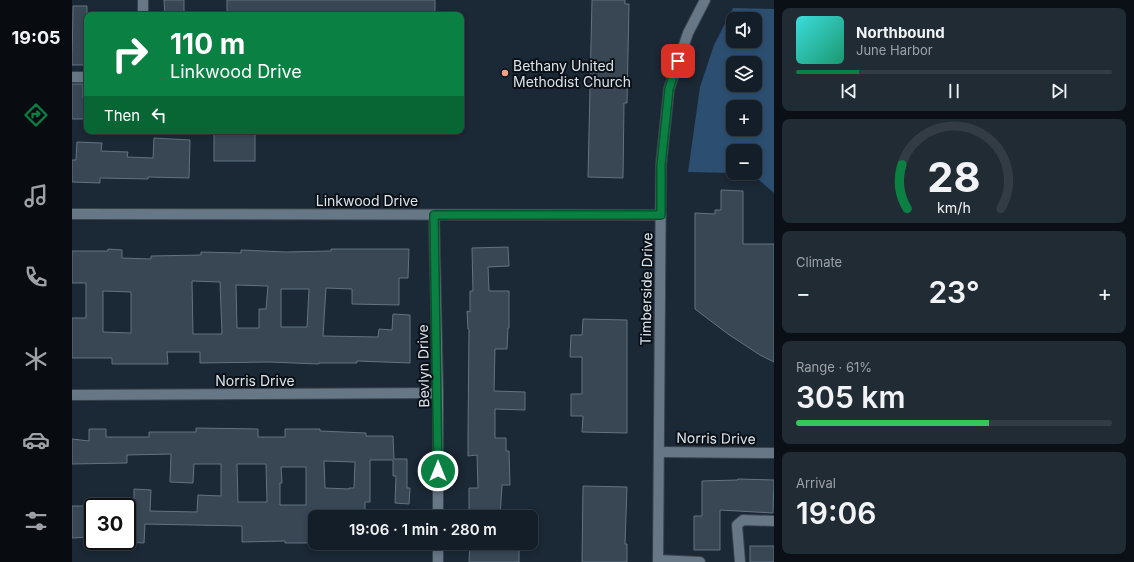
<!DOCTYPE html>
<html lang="en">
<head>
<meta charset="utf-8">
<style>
  :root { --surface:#141e28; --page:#212b34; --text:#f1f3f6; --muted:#9da2a8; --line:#333c45; --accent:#0b8043 }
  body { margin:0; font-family:Inter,sans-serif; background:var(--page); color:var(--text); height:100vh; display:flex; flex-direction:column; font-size:15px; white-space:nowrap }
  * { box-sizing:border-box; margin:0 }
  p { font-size:13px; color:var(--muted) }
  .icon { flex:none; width:22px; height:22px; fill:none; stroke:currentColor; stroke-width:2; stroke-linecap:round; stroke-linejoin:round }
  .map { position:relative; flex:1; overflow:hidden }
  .drawer { display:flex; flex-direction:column; gap:8px; padding:8px; background:#0b1016; width:360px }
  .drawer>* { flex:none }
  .hud { position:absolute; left:12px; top:12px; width:380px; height:122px; border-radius:8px; box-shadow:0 2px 6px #0003,0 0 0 1px var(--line); background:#0b8043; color:#fff; overflow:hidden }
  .controls { position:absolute; left:654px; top:12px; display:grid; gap:8px }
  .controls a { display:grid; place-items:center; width:36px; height:36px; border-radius:8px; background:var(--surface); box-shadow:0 2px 6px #0003,0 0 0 1px var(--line); font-size:20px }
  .speed { position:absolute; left:12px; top:498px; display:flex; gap:8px; font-size:20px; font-weight:700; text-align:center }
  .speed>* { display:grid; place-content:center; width:52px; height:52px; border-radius:50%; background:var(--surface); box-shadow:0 2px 6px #0003,0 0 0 1px var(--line); line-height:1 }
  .speed .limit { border:2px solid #111; border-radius:6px; background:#fff; color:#111 }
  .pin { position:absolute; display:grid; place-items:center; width:34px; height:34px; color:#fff; margin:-17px; border-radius:8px; box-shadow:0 2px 6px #0006 }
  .me { position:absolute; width:44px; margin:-22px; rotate:0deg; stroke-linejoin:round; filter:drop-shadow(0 0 3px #0008) }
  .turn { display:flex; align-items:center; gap:14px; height:84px; padding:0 20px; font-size:18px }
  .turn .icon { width:52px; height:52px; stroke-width:2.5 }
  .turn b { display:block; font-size:28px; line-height:34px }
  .then { display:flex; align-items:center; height:38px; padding:0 20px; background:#0003; gap:8px; font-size:15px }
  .big { font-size:30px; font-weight:600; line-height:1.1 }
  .drawer .tile { flex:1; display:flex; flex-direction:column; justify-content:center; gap:6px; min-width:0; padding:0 14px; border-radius:8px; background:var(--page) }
  .drawer .dial { align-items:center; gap:0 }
  .dial svg { height:104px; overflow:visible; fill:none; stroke:var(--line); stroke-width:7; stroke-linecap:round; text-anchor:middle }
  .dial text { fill:var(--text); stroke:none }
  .song { display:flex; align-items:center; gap:12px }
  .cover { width:48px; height:48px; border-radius:6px; background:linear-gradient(135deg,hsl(180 70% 55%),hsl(160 70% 35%)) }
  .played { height:4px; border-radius:2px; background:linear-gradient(90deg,var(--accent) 20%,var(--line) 20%) }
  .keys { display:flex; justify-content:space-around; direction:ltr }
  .heat { display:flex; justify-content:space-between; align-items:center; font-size:22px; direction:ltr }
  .charge { height:6px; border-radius:3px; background:linear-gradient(90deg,#34c759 61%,var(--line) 0) }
  .trip { position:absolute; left:236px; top:510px; width:230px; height:40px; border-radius:8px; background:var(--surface); box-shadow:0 2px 6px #0003,0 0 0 1px var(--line); font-weight:600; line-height:40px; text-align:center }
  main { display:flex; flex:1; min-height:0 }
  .tab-bar { display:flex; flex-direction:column; width:72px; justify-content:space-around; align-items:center; background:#080c10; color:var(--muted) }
  .tab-bar .icon { width:28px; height:28px }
  .tab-bar .on { color:var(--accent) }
  .tab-bar b { font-size:18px; color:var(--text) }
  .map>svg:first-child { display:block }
  .green { fill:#2c4f71; fill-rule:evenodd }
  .building { fill:#394755; stroke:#637281; fill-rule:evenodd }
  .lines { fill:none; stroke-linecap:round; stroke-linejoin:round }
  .minor-casing { stroke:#39444e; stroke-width:12 }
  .minor { stroke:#677786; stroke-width:10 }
  .route-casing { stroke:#07532c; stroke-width:10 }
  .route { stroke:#0b8043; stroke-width:7 }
  .poi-dot { fill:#f39f84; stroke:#0b1116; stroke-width:1.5 }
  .labels { text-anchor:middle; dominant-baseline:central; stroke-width:4; stroke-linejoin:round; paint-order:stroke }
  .poi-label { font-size:14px; fill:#dce4ed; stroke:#0b1116; text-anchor:start }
  .street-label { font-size:14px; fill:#dce4ed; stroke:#0b1116 }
</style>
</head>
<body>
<main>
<nav class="tab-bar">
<b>19:05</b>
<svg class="icon on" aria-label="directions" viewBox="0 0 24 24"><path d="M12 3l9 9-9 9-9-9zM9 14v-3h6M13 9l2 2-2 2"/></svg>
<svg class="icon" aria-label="music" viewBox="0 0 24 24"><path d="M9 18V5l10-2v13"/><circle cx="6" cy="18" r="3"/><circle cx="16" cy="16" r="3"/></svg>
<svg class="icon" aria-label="phone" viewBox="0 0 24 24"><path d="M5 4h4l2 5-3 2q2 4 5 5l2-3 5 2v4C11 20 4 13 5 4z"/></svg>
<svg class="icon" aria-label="climate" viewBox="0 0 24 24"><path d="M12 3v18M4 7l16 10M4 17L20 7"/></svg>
<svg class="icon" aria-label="car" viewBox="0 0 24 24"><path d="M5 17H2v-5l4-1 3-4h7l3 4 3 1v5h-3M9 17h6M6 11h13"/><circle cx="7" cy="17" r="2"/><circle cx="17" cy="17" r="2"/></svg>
<svg class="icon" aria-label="filters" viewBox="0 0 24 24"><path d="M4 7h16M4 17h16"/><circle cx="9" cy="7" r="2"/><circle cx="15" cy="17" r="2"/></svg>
</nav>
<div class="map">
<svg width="702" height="562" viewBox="0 0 702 562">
  <rect width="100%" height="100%" fill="#1b2835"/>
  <!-- green -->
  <path class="green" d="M661,8L702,9V193L679,173H671H683V151H661V173L616,172L628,87L642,45ZM661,19H683V41H661ZM661,63H683V85H661ZM661,107H683V129H661Z"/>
  <!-- building -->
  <g class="building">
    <polygon points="92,0 112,0 112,15 93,15"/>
    <rect x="155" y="0" width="208" height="15"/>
    <polygon points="520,0 553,0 553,4 557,4 555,103 552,103 551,178 516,177"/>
    <polygon points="1,6 15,6 15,65 0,65"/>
    <polygon points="0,84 11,84 11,98 15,98 15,116 12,116 12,119 0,119"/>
    <rect x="142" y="131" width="41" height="30"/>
    <polygon points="82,138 118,140 117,178 76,177 76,179 28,178 28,183 0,182 0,160 4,160 5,142 30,143 29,151 56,152 55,157 81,158"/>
    <polygon points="649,190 671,191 671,244 702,244 702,362 688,355 656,334 623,309 623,213 643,214 643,210 649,210"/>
    <polygon points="436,247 437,266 416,267 417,291 437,291 437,328 436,328 435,349 423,349 422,391 453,392 453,410 423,409 423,438 434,438 434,451 437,451 438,485 430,485 428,517 397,517 397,488 406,488 405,455 396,456 396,434 397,329 396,329 395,311 398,312 398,291 401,291 400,248"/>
    <path d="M36,249L50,250V258L79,259V256L129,255V252L169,253V250L213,252L259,251V249H337L336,278H327V305L280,304V289L254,288L251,336L306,337L307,329L320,330L321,314L338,315V363L285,361V363H247V364L197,362L128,363V352H95L96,364H40V358H0V318H14V283H0V251H36ZM120,281L148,282L150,334H121ZM164,285L196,286L194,309H187V328H165ZM209,289H237L235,327H209ZM31,291L59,292V333L31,332Z"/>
    <polygon points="511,319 555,320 555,433 510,432 511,416 499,416 499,394 510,394 510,357 498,357 499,335 510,335"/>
    <path d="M124,428L186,429V437H213V429H248V431L294,433V436H321L322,459H335V488H338L337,504L323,503L324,476H321V460H298V502H293V517H243V543H213V541L170,542V526L73,524L72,543L55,542V502H62V489L79,490L78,511L125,512L126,495L149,496V464H122L121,483L98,482L99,454L55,455V463L0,464V439L17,441V429H34V437H77V432H124ZM252,461L283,462L282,488H277V489L253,488ZM165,464H194L195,502H166ZM209,467H234V505H208V483H210Z"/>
    <polygon points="666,479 702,480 701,513 648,510 648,550 622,550 622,516 630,516 630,481 665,480"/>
    <polygon points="511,486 555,487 553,544 555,544 555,562 510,562"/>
    <polygon points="0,506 21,506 21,537 0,538"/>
    <polygon points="398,543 447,543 447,562 397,562"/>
    <rect x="678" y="546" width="24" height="16"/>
  </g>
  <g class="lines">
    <defs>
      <g id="minor">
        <polyline points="71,15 71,0"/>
        <polyline points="0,77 15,77"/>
        <polyline points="0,214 589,215"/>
        <polyline points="362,215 366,393 366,517"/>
        <polyline points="0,395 366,393"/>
        <polyline points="587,452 702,453"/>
        <polyline points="366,543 366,562"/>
        <polyline points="586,560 628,562"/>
        <polyline points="586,562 589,165 597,89 616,33 633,0"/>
        <polyline points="668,562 665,525 671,520 702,521"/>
      </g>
    </defs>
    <!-- minor casing -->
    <use href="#minor" class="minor-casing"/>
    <!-- minor -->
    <use href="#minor" class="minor"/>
  </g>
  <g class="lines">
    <defs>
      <polyline id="route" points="366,471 362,215 589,215 589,165 597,89 606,61"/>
    </defs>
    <!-- route casing -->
    <use href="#route" class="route-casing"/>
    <!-- route -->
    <use href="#route" class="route"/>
  </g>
  <!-- markers -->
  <circle class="poi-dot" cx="433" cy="73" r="4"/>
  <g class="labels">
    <!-- poi labels -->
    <g class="poi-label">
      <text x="441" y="65">Bethany United<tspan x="441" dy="16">Methodist Church</tspan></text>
    </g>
    <!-- street labels -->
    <g class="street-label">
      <text x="295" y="200">Linkwood Drive</text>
      <text transform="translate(574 289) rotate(-89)">Timberside Drive</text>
      <text transform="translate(351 366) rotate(-91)">Bevlyn Drive</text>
      <text x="183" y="380">Norris Drive</text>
      <text transform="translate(644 438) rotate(1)">Norris Drive</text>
    </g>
  </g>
</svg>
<div class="controls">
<a><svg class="icon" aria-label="sound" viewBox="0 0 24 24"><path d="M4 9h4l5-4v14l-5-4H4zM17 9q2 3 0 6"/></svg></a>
<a><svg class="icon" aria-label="layers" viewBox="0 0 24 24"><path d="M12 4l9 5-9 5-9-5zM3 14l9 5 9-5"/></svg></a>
<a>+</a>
<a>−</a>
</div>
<div class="speed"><div class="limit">30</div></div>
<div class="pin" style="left:606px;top:61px;background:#d93025"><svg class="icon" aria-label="arrive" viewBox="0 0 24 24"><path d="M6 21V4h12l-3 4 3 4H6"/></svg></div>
<svg class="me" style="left:366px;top:471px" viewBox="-20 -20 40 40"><circle r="17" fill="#0b8043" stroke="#fff" stroke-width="3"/><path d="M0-11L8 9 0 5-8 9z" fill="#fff"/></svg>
<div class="trip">19:06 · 1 min · 280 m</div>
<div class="hud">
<div class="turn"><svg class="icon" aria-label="right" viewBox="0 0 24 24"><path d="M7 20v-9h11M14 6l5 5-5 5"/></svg><div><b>110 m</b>Linkwood Drive</div></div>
<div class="then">Then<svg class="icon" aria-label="left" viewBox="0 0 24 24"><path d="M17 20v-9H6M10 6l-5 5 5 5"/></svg></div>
</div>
</div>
<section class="drawer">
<div class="tile">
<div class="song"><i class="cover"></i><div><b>Northbound</b><p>June Harbor</p></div></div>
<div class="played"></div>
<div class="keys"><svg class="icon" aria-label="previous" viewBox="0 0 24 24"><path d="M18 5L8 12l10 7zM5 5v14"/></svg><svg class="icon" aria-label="pause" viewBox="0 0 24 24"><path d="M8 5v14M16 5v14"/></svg><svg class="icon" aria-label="next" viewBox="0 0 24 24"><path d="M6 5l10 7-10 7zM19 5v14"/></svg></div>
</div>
<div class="tile dial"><svg viewBox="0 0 100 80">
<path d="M14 69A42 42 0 1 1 86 69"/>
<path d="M14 69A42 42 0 0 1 10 35" stroke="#0b8043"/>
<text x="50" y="56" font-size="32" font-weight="700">28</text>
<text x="50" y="72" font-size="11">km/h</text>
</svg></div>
<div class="tile"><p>Climate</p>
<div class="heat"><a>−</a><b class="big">23°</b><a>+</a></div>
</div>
<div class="tile"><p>Range · 61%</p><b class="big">305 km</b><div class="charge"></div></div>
<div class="tile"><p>Arrival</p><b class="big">19:06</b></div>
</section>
</main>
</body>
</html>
